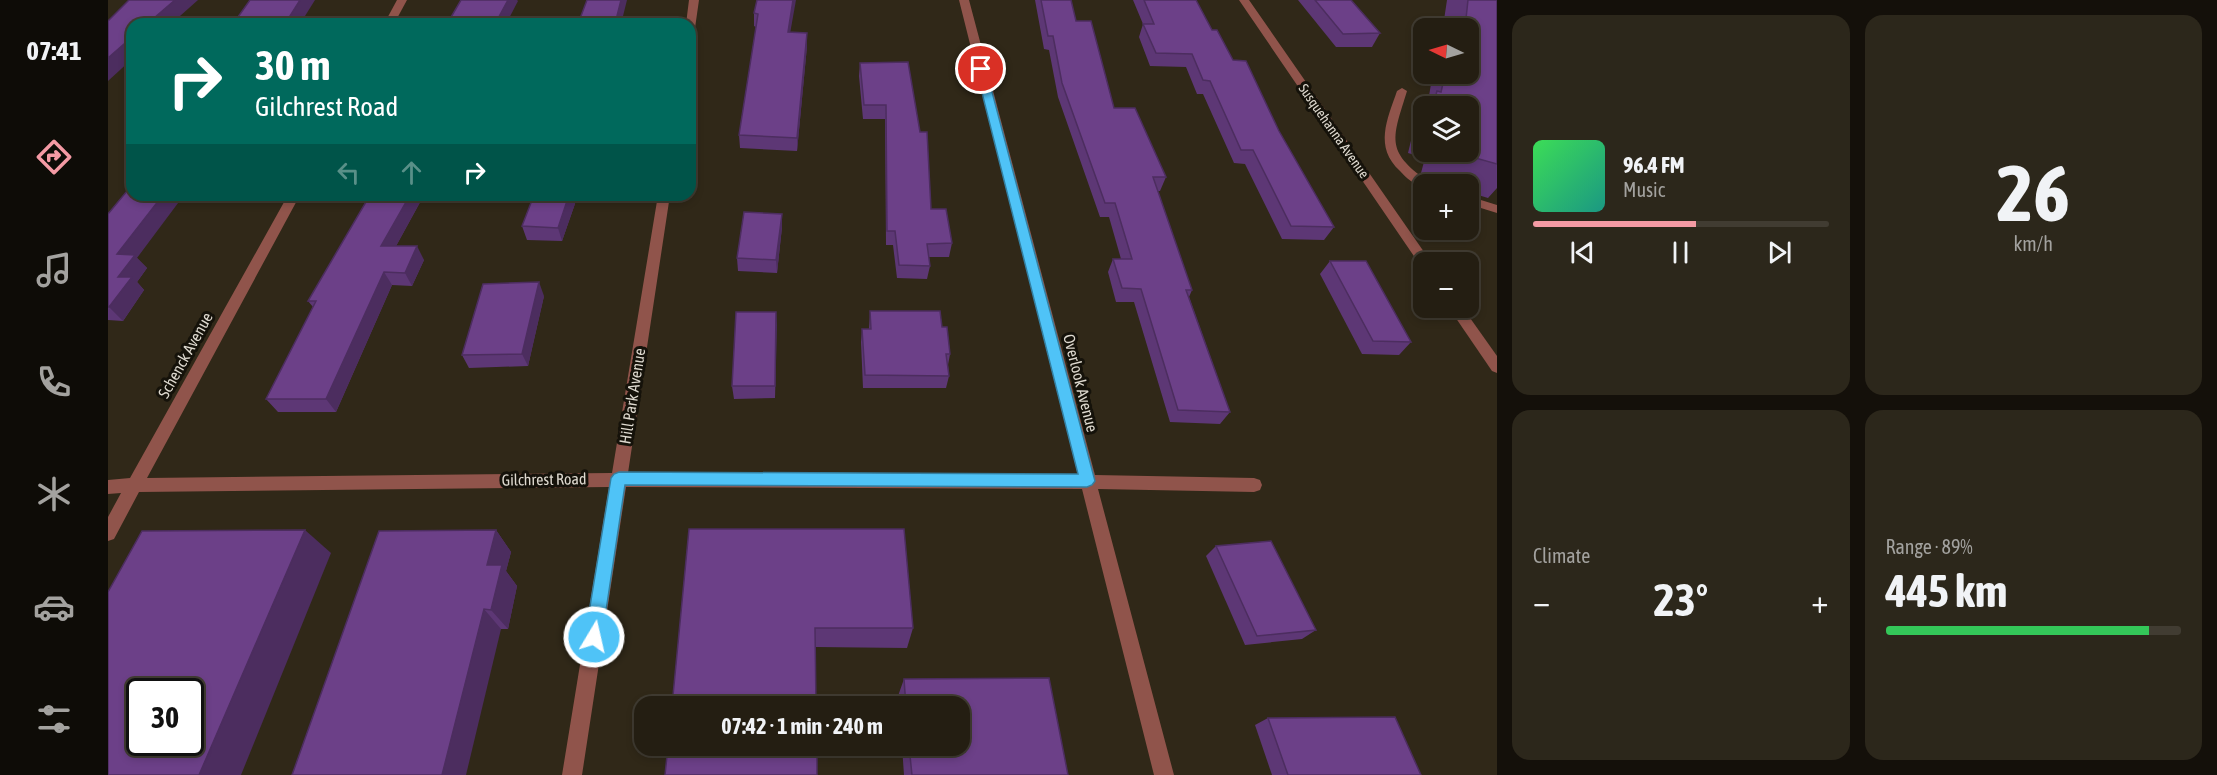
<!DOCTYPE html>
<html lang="en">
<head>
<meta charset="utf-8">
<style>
  :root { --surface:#241e12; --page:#2c271b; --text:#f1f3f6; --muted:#a3a29f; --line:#413c32; --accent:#f49aa4 }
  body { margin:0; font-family:"Asap Condensed",sans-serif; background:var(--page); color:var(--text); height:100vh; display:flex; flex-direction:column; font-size:22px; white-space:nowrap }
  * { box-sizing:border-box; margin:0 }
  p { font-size:20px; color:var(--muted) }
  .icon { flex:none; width:33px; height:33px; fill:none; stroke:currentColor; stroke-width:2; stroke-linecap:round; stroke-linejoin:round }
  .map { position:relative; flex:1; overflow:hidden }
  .details { display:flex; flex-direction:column; gap:15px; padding:15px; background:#14100a; width:720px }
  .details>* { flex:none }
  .guide { position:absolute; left:18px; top:18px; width:570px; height:183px; border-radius:18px; box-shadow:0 3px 9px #0003,0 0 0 2px var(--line); background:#00695c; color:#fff; overflow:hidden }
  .needle { width:39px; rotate:275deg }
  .fabs { position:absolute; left:1305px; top:18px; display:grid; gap:12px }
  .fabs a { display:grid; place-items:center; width:66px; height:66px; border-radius:12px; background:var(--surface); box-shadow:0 3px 9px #0003,0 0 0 2px var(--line); font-size:30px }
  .speed { position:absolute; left:18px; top:678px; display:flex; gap:12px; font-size:30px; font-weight:700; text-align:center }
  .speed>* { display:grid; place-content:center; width:78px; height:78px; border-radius:50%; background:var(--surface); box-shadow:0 3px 9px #0003,0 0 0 2px var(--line); line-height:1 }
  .speed .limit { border:3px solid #111; border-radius:9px; background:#fff; color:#111 }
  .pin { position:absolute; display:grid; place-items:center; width:51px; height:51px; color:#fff; margin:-26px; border:3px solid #fff; border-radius:50%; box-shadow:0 2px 6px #0007 }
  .me { position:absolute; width:66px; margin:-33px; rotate:9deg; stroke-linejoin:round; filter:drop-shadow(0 0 4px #0008) }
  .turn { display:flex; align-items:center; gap:21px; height:126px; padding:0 30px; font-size:27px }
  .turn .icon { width:78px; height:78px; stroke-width:2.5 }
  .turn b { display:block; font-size:42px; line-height:51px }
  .lanes { display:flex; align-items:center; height:57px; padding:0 30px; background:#0003; justify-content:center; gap:30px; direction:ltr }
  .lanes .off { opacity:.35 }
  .big { font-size:45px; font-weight:700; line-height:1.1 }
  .details .card { flex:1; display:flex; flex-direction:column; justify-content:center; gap:9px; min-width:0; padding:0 21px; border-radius:18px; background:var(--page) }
  .details .dial { align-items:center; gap:0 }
  .dial b { font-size:78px; line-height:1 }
  .song { display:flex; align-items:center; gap:18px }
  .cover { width:72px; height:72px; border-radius:9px; background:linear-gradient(135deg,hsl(130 70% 55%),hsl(170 70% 35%)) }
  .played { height:6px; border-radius:3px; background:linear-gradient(90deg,var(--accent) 55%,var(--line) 55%) }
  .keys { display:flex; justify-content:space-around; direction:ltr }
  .heat { display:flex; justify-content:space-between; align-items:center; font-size:33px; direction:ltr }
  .charge { height:9px; border-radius:4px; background:linear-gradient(90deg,#34c759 89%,var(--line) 0) }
  .details .tiles { flex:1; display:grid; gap:15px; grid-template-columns:repeat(2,1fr) }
  .trip { position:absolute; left:526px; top:696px; width:336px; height:60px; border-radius:18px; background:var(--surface); box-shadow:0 3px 9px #0003,0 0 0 2px var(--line); font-weight:700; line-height:60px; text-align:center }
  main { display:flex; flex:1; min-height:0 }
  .tab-bar { display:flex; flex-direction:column; width:108px; justify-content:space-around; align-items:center; background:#0e0c07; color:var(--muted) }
  .tab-bar .icon { width:42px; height:42px }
  .tab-bar .current { color:var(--accent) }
  .tab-bar b { font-size:27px; color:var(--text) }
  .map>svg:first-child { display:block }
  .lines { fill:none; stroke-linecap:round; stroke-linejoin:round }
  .minor { fill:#90544b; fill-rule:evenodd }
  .wall { fill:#5d3775 }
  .shaded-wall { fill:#4c2d5f }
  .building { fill:#6c4088; stroke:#4c2d5f; stroke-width:1.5; fill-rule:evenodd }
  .route { fill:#4fc3f7; stroke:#337fa1; stroke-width:1.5 }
  .labels { text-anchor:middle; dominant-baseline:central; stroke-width:6; stroke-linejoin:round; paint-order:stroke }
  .far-street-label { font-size:14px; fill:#ded9cf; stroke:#15120a }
  .street-label { font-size:16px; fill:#ded9cf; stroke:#15120a }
</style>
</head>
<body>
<main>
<nav class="tab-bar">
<b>07:41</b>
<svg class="icon current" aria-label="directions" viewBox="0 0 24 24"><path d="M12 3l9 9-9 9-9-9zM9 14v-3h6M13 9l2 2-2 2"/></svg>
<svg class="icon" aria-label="music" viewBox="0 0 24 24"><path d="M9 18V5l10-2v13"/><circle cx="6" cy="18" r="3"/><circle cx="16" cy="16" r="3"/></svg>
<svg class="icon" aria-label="phone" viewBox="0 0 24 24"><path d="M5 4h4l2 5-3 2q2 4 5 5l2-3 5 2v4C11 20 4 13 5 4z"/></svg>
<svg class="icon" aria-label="climate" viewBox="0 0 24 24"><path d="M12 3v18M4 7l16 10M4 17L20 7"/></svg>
<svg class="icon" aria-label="car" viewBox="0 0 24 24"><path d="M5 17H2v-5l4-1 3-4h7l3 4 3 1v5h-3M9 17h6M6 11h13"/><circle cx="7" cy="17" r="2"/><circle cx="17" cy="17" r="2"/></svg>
<svg class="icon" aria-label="filters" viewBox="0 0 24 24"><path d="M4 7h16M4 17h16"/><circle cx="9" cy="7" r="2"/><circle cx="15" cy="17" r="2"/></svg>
</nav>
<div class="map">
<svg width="1389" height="775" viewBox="0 0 1389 775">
  <rect width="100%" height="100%" fill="#302818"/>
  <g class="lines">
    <!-- minor -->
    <g class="minor">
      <polygon points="289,0 299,0 286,24 276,24"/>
      <polygon points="581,0 591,0 587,28 582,31 582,24 578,24"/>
      <polygon points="851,0 861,0 987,475 1146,478 1152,480 1154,485 1152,490 1146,492 990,489 1066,775 1046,775 974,489 518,487 474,775 454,775 501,487 31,492 6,539 0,541 0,517 13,493 0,494 0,480 22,478 180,195 192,195 39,478 504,473 550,195 562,195 520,473 970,475"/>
      <polygon points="1131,0 1141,0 1323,262 1316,262 1316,266 1312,265"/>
      <path d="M1294,88L1299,91C1285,137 1276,151 1320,181L1322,184H1316V188C1307,185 1298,178 1292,171C1266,147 1279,120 1289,91Z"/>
      <polygon points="1360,196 1389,205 1389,213 1360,204"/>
      <polygon points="1341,308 1355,308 1389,356 1389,373 1384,371"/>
    </g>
  </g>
  <!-- wall -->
  <g class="wall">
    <polygon points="649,0 682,32 699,46 689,151 632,148 631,135 648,27 646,26 646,13"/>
    <polygon points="927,0 963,0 968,21 1006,108 1058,177 1052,191 1049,191 1084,290 1081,297 1122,412 1112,424 1062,422 1026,302 1008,302 1000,272 1005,259 1013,259 1001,217 992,217 950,97 941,50 936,49"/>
    <polygon points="1025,0 1088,0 1104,30 1125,60 1171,131 1226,227 1216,240 1174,239 1137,164 1126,163 1095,94 1089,94 1078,67 1042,66 1031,37 1035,24"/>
    <polygon points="1190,0 1243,0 1272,33 1264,47 1228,47"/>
    <polygon points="1339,0 1389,0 1389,188 1380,198 1360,192 1360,184 1336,184 1322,180 1313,173 1317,158 1300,153 1308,120 1315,111 1316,107 1316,152 1360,152 1360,106 1316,106 1320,102 1323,84 1331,74 1360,74 1360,28 1340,28 1340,21 1336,20"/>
    <polygon points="800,62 823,209 844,243 841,257 821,257 822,266 819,279 789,278 785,245 778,245 777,119 755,119 751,76 752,63"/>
    <polygon points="262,195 316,195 288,246 316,260 304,286 284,285 228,412 170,412 158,399 205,307 200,301"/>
    <polygon points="426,195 470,195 454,241 419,240 414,226"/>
    <polygon points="0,214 29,258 39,268 29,282 36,290 15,321 0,320"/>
    <polygon points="674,214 674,227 669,273 630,271 629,258"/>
    <polygon points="1222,261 1303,342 1291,355 1254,354 1212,274"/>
    <polygon points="436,296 420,366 361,368 354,355"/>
    <polygon points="762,311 834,327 842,354 840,365 841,376 838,388 755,388 753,342 754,329 761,329"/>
    <polygon points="668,312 667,398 626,399 624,386"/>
    <polygon points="581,529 805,628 799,648 708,647"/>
    <polygon points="388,530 403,552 398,571 409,586 400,629 393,629 184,775"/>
    <polygon points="1108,546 1208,630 1194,639 1137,645 1098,556"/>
    <polygon points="941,678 960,775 796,775 794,746 852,746 852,706 791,706 790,696 796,679"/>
    <polygon points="1160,718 1313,775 1164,775 1147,725"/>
  </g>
  <!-- shaded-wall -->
  <g class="shaded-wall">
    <polygon points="67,0 90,0 63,24 39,24"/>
    <polygon points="192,0 207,0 192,24 177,24"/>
    <polygon points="400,0 409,0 410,1 398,24 387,24"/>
    <polygon points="513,0 519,0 513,24 507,24"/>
    <polygon points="685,0 688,0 680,45 680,32"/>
    <polygon points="699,33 699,46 689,151 689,138"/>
    <polygon points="24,37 24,59 0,81 0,58"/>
    <polygon points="55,195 76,195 29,258 39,268 29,282 36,290 15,321 1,307 10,277 9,254"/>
    <polygon points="302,195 316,195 281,259 273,246"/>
    <polygon points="461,195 470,195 454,241 450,228"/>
    <polygon points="674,214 674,227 669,273 668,260"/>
    <polygon points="309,246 316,260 304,286 297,273"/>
    <polygon points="276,272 284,285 228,412 218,399"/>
    <polygon points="431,282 436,296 420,366 414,354"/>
    <polygon points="668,312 669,325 667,398 667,386"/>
    <polygon points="197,530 223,553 133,775 91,775"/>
    <polygon points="388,530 403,552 398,571 409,586 400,629 383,610 379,565"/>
    <polygon points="376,609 393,629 358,775 334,775"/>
  </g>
  <!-- building -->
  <g class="building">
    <polygon points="21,0 67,0 39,24 24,24 24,37 0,58 0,21"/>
    <polygon points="142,0 192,0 177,24 125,24"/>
    <polygon points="353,0 400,0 387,24 339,24"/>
    <polygon points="479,0 513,0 507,24 470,24"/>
    <polygon points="649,0 685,0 680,32 699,33 689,138 631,135 650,14 646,13"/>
    <polygon points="933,0 963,0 968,21 983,21 1006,108 1027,108 1058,177 1045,177 1084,290 1078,290 1122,412 1070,410 1033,289 1014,288 1005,259 1024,259 1007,203 997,203 954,83 945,36 940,36"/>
    <polygon points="1036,0 1088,0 1104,30 1109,30 1125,60 1138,61 1171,131 1226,227 1183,226 1145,150 1133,150 1102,81 1095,80 1084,54 1048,53 1035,24 1046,24"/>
    <polygon points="1207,0 1243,0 1272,33 1235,34"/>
    <polygon points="1360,0 1389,0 1389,164 1346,152 1360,152 1360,106 1325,106 1329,91 1333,92 1336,79 1339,81 1340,74 1360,74 1360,28 1357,28"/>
    <polygon points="800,62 812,132 819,132 823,209 838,209 844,243 819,244 822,266 791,265 787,231 779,231 778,105 756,105 752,63"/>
    <polygon points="24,185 24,195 55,195 9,254 27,255 10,277 24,277 1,307 0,307 0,214"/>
    <polygon points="262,195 302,195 273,246 309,246 297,273 276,272 218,399 158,399 208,301 200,301"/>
    <polygon points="426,195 461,195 450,228 414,226"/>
    <polygon points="636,212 674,214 668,260 629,258"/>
    <polygon points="1222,261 1258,261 1303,342 1265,341"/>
    <polygon points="431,282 414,354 354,355 375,284"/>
    <polygon points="762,311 832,311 834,327 839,327 842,354 838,354 841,376 757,375 754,329 763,329"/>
    <polygon points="628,312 668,312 667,386 624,386"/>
    <polygon points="581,529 796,529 805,628 707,628 708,706 564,706"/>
    <path d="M197,530L91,775H0V592L34,531ZM32,692H82V742H32Z"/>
    <polygon points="388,530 379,565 394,565 383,610 376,609 334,775 184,775 271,531"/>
    <polygon points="1163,541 1208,630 1149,636 1108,546"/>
    <polygon points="941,678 960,775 804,775 801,746 852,746 852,706 798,706 796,679"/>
    <polygon points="1287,717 1313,775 1180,775 1160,718"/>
    <polygon points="560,746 709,746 709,775 557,775"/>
  </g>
  <!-- route -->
  <polygon class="route" points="873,66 878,69 987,481 984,485 979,487 517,485 494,637 492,643 486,645 480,643 477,637 503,478 506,474 511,472 970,474 868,69"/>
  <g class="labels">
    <!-- far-street labels -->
    <g class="far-street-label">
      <text transform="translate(1226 131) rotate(55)">Susquehanna Avenue</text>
    </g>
    <!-- street labels -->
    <g class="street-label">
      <text transform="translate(77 355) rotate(-61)">Schenck Avenue</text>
      <text transform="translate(973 383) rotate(76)">Overlook Avenue</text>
      <text transform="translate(524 396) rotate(-81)">Hill Park Avenue</text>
      <text transform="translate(436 479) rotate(-1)">Gilchrest Road</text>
    </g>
  </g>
</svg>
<div class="fabs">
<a><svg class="needle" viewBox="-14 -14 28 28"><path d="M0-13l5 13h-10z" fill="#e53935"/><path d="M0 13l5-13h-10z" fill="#a3a29f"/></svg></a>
<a><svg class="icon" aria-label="layers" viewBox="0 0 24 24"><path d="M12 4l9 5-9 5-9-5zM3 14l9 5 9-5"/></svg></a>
<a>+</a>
<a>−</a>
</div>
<div class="speed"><div class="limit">30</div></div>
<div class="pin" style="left:873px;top:69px;background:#d93025"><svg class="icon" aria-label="arrive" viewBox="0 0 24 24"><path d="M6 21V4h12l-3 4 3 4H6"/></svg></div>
<svg class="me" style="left:486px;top:637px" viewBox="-20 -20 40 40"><circle r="17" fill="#4fc3f7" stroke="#fff" stroke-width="3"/><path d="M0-11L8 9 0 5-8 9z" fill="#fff"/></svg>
<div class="trip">07:42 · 1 min · 240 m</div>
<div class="guide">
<div class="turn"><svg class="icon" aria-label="right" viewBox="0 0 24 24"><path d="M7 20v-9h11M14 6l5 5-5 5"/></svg><div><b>30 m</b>Gilchrest Road</div></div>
<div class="lanes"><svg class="icon off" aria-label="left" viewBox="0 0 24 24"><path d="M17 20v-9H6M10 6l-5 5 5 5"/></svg><svg class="icon off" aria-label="ahead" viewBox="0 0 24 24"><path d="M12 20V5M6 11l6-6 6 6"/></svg><svg class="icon" aria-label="right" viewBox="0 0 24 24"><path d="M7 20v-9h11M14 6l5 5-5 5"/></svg></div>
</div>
</div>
<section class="details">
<div class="tiles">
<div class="card">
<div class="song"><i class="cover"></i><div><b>96.4 FM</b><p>Music</p></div></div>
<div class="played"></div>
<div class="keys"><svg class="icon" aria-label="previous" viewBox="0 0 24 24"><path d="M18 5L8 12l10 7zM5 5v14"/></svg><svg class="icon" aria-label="pause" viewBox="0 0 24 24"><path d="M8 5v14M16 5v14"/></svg><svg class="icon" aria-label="next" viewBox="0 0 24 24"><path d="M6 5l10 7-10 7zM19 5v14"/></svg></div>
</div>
<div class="card dial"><b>26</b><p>km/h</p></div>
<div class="card"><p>Climate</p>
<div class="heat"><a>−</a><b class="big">23°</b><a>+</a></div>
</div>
<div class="card"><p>Range · 89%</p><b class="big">445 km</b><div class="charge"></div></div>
</div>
</section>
</main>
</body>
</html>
